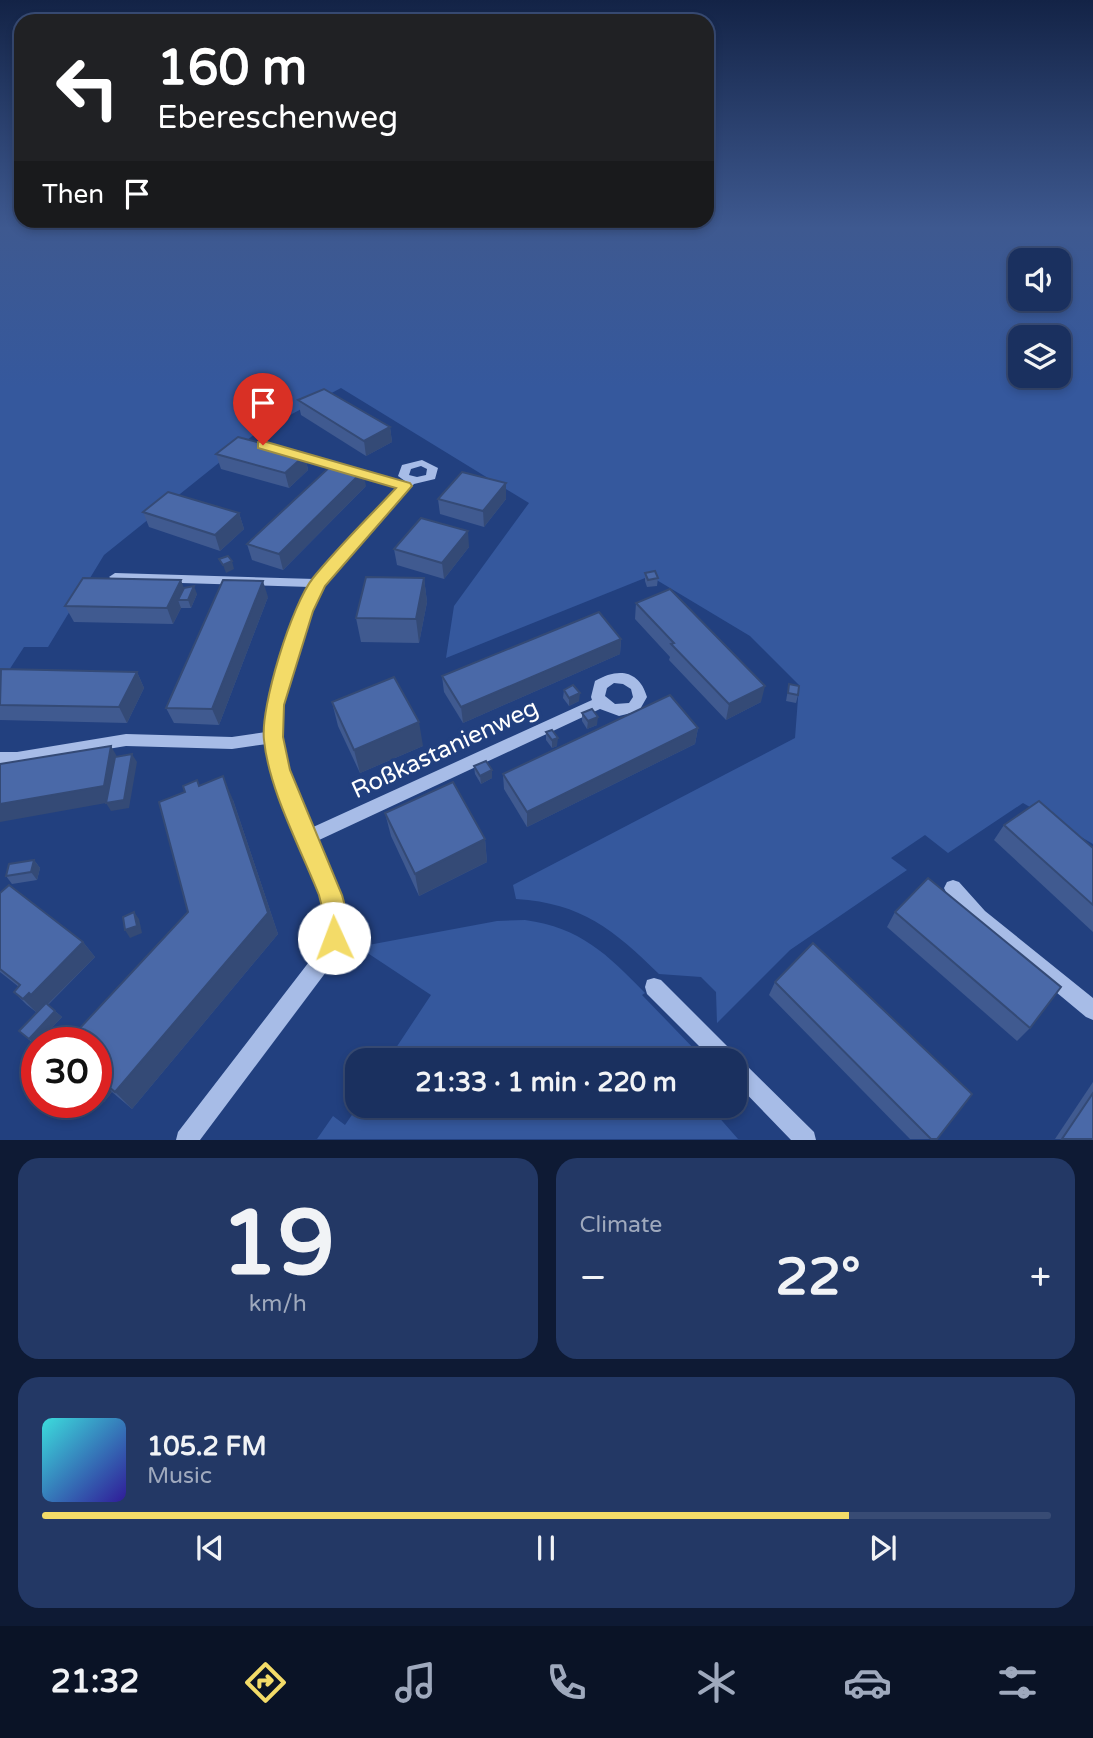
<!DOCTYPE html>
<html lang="en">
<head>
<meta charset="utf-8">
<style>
  :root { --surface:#1a305f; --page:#233865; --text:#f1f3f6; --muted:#9fa9bd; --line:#384b74; --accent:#f3db68 }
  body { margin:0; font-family:"Varela Round",sans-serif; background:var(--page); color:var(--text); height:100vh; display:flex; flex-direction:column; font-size:26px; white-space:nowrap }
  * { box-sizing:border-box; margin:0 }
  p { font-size:23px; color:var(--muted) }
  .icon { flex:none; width:38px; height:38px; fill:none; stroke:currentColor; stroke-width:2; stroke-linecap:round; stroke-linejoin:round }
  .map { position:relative; height:1140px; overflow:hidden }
  .sheet { display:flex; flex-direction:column; gap:18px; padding:18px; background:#0e1a34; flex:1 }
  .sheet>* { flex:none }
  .guide { position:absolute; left:14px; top:14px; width:700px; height:214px; border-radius:21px; box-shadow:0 4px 10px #0003,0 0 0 2px var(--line); background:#202124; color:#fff; overflow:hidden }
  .tools { position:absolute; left:1008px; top:248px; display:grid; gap:14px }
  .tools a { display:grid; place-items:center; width:63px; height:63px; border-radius:14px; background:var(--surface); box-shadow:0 4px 10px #0003,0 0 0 2px var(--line); font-size:35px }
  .speed { position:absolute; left:21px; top:1027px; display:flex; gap:14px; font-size:35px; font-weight:700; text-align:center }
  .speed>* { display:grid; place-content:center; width:91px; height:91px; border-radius:50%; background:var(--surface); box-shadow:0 4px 10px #0003,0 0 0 2px var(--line); line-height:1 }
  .speed .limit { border:10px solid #d22; background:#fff; color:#111 }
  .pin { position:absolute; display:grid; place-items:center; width:60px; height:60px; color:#fff; margin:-72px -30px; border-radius:50% 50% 50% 0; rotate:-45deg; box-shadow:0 0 7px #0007 }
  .pin .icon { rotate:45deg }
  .me { position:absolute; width:77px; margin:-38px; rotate:358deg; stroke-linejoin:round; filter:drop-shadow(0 0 5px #0008) }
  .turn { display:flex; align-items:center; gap:24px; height:147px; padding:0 28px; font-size:32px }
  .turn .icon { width:91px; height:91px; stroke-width:2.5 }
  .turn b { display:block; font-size:49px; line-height:60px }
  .then { display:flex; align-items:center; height:66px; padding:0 28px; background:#0003; gap:14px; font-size:26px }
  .big { font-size:52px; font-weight:700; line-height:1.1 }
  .sheet .card { flex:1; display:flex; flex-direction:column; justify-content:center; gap:10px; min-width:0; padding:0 24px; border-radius:21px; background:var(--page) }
  .sheet .dial { align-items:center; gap:0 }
  .dial b { font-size:91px; line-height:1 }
  .song { display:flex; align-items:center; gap:21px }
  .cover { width:84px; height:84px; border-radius:10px; background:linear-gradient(135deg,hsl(180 70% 55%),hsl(250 70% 35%)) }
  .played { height:7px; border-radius:4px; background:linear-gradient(90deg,var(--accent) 80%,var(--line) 80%) }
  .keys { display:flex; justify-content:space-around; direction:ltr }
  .heat { display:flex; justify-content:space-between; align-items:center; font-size:38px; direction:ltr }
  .sheet .tiles { flex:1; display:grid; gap:18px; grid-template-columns:1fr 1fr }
  .card:last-child { grid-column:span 2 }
  .trip { position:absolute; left:345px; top:1048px; width:402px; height:70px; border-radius:21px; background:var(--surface); box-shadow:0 4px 10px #0003,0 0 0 2px var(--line); font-weight:700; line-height:70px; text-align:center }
  .tabs { display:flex; height:112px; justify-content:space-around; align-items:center; background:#0a1326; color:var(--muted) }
  .tabs .icon { width:49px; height:49px }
  .tabs .active { color:var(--accent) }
  .tabs b { font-size:32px; color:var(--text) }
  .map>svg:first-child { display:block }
  .green { fill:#35589d; fill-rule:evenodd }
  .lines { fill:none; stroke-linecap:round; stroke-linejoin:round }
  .minor { fill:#a7bce7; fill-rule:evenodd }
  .wall { fill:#405a90 }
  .shaded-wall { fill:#344a76 }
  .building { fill:#4a69a8; stroke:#344a76; stroke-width:2 }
  .route { fill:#f3db68; stroke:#9e8e44; stroke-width:2 }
  .labels { text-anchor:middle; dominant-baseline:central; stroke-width:7; stroke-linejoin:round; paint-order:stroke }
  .near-street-label { font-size:24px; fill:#fff; stroke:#22407f }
</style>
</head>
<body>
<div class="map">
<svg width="1093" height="1140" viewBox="0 0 1093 1140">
  <rect width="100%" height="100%" fill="#22407f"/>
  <!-- green -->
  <g class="green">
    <path d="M0,228H1093V844L1023,803L948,853L925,835L891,858L907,870L790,950L717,1023L716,992L701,977L659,974C614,930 582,903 516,899L513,885L795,738L799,685L750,636L650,576L446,658L454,606L529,503L341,388L256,433L104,555L48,647H24L0,684ZM1020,261H1059V299H1020ZM1020,338H1059V376H1020Z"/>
    <path d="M525,920C581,928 607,954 645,993L642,995L699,1054L693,1060H388L431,995L363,950V946L497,921Z"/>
    <polygon points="358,1106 709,1106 738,1139 317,1139 333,1116 345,1125"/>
  </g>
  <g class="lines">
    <!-- minor -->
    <g class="minor">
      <path d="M290,450L404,482L405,481L398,476L402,465L422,460L438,468L435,479L414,484L323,585L310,612L281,705L280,737L288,770L311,828L592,700L591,697L595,681C617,668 639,669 647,697L639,711L619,716L600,709L317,841C337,890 359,922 326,972L200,1140H176L178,1132L312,958L322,943L325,932L324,905L272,770L267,744L232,749L126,746L17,764H0V752H17L126,734L232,737L266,732L267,705L298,612L310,587L115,581L109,577L115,573L315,579L399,488L286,455V451ZM421,466L427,469L426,475L417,477L409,475L411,469ZM614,683L623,684L631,689L633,697L629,703L615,704L605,696L607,688Z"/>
      <polygon points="953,880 959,882 985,911 1093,998 1093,1020 1086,1017 973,923 947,894 944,888 947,882"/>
      <polygon points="654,978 661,980 734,1053 736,1058 742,1061 814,1132 816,1140 791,1140 735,1082 735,1060 713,1060 647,994 645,987 647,980"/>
    </g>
  </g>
  <!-- wall -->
  <g class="wall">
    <polygon points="298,400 390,427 392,442 366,456 301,415"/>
    <polygon points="216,454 305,455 308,470 289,488 221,469"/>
    <polygon points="366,486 283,570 252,560 247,544"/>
    <polygon points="438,499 506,499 484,527 440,514"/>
    <polygon points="143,512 239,513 244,529 220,551 149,527"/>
    <polygon points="469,547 444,579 397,565 394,549"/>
    <polygon points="645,573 658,578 657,586 647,587 645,581"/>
    <polygon points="424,578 427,602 419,643 361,642 356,618"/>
    <polygon points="184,588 197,594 191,608 181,608 173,624 74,622 65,606"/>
    <polygon points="268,597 219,725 174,723 166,708"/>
    <polygon points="636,603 761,702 726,720 669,660 670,657 635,619"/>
    <polygon points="621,639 620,654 463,723 444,692 442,676"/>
    <polygon points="0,670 137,672 144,688 127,723 0,720"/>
    <polygon points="789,684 798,695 796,703 786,701"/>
    <polygon points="564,690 579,701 569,706 563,698"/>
    <polygon points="332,702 423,746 360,773 338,726"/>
    <polygon points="582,713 597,725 587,729 582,721"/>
    <polygon points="698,728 695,744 527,827 504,789 503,774"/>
    <polygon points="546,732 557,746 552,748 546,740"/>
    <polygon points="474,766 492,778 481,784 475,774"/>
    <polygon points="199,786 233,800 278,934 132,1109 112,1092 104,1102 96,1096 96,1043 188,912"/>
    <polygon points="385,813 485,839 487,862 419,896 391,836"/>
    <polygon points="1004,825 1093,848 1093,932 994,840"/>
    <polygon points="34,860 40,868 37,880 12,884 6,876"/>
    <polygon points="0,893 83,942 95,957 48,1005 62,1017 35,1045 19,1031 42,1007 42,1006 36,1012 27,1005 14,992 19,987 0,972"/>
    <polygon points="895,912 1030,1028 1017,1041 887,927"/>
    <polygon points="775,982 937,1139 910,1139 769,995"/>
    <polygon points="1093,1082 1093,1139 1055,1139"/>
  </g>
  <!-- shaded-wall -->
  <g class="shaded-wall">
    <polygon points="390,427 392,442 366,456 364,441"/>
    <polygon points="305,455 308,470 289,488 285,473"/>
    <polygon points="363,471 366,486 283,570 279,554"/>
    <polygon points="506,483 506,499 484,527 483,511"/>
    <polygon points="239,513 244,529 220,551 215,535"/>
    <polygon points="468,531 469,547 444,579 442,563"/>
    <polygon points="232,561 234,569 226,573 223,565"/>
    <polygon points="424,578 427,602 419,643 416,619"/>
    <polygon points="181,580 187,596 178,600 181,608 173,624 167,608"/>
    <polygon points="263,581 268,597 219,725 212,709"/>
    <polygon points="194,586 197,594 191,608 188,600"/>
    <polygon points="621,639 620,654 463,723 461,707"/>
    <polygon points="137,672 144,688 127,723 119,707"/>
    <polygon points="765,686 761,702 726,720 729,704"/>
    <polygon points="580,693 579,701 569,706 569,698"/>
    <polygon points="598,717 597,725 587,729 588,721"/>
    <polygon points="419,722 423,746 360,773 354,750"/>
    <polygon points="698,728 695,744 527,827 527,812"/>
    <polygon points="558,738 557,746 552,748 552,740"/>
    <polygon points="111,746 120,762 132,754 137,762 129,808 111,811 106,803 0,822 0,804"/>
    <polygon points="492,770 492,778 481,784 480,776"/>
    <polygon points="223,776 233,800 278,934 132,1109 115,1092 268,913"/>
    <polygon points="485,839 487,862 419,896 415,874"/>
    <polygon points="34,860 40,868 37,880 31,872"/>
    <polygon points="134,912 139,919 142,933 130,938 125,930"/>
    <polygon points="83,942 95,957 44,1008 42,1006 36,1012 23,999"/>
    <polygon points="55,1011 62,1017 35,1045 29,1039"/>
    <polygon points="96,1076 112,1092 104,1102 96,1095"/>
  </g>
  <!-- building -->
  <g class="building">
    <polygon points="324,389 390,427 364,441 298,400"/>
    <polygon points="238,437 305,455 285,473 216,454"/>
    <polygon points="334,463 363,471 279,554 247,544"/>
    <polygon points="462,472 506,483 483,511 438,499"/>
    <polygon points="168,492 239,513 215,535 143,512"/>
    <polygon points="421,518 468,531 442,563 394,549"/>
    <polygon points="228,556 232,561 223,565 219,559"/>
    <polygon points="655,571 658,578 648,580 645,573"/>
    <polygon points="366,577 424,578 416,619 356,618"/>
    <polygon points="83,578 181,580 167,608 65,606"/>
    <polygon points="223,580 263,581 212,709 166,708"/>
    <polygon points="194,586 188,600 178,600 184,588"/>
    <polygon points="670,589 765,686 729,704 671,644 674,643 636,603"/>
    <polygon points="599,612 621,639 461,707 442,676"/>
    <polygon points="1,669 137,672 119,707 0,705"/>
    <polygon points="394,677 419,722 354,750 332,702"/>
    <polygon points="789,684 799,686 798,695 788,693"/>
    <polygon points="573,685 580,693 569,698 564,690"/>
    <polygon points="670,695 698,728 527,812 503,774"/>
    <polygon points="592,709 598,717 588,721 582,713"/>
    <polygon points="552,730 558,738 552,740 546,732"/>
    <polygon points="111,746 104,786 0,804 0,764"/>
    <polygon points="132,754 124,800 106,803 115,757"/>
    <polygon points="486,761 492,770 480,776 474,766"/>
    <polygon points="223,776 268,913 115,1092 96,1076 96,1043 66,1043 188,912 159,802 185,792 183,786 197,780 199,786"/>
    <polygon points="453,782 485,839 415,874 385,813"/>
    <polygon points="1039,801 1093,848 1093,905 1004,825"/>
    <polygon points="34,860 31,872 6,876 9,864"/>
    <polygon points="928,878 1061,987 1030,1028 895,912"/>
    <polygon points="9,885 83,942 31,995 29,993 23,999 14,992 20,985 0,969 0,893"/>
    <polygon points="134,912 137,926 125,930 123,917"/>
    <polygon points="813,943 972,1094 937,1139 931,1139 775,982"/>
    <polygon points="46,1003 55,1011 29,1039 19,1031"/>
    <polygon points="1093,1093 1093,1139 1062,1139"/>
  </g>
  <!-- sky -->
  <linearGradient id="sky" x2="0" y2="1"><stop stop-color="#132346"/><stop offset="0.59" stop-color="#3e5990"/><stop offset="1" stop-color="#3e5990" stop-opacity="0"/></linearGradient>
  <rect width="1093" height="387" fill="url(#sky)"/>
  <!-- route -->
  <path class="route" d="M263,441L410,483L412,486L325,586L313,611L284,705L283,737L290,770L342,895C347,912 350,928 343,946L334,949L326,946L322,938L324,915L319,895C300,847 269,790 264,740C260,707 292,604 313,578C338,547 368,518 396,488L258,448V442Z"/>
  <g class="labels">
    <!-- near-street labels -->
    <g class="near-street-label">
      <text transform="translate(445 749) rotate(-25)">Roßkastanienweg</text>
    </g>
  </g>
</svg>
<div class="tools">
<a><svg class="icon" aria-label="sound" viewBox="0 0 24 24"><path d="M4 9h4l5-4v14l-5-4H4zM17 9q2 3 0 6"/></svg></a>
<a><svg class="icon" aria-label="layers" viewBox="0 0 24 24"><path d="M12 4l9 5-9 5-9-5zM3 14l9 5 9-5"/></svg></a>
</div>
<div class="speed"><div class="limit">30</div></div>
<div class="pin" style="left:263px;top:445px;background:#d93025"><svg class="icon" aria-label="arrive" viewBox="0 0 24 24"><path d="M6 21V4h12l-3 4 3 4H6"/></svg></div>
<svg class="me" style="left:334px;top:938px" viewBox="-20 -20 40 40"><circle r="19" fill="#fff"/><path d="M0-13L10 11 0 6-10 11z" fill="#f3db68"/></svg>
<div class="trip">21:33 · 1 min · 220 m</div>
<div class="guide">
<div class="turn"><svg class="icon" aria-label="left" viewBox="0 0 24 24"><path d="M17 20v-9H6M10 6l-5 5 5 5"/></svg><div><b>160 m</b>Ebereschenweg</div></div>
<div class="then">Then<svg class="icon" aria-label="arrive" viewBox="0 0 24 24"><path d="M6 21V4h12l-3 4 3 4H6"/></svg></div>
</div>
</div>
<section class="sheet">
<div class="tiles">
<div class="card dial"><b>19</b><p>km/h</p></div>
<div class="card"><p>Climate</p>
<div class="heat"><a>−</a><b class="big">22°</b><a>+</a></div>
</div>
<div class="card">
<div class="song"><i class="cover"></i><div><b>105.2 FM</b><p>Music</p></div></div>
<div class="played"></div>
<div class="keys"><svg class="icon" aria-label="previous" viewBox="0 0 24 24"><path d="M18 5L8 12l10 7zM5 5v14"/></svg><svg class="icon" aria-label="pause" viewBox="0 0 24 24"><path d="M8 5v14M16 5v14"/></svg><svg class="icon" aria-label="next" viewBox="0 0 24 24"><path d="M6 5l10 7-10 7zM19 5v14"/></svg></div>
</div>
</div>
</section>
<nav class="tabs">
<b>21:32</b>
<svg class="icon active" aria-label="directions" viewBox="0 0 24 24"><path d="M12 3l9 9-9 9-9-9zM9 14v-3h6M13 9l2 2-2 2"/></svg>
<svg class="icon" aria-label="music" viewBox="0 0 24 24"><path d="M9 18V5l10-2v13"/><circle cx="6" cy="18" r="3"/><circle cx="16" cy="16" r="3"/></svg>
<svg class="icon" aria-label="phone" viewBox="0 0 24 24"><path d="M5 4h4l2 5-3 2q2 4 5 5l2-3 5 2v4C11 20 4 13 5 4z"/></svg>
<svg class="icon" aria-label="climate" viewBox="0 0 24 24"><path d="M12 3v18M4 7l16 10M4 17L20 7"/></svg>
<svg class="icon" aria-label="car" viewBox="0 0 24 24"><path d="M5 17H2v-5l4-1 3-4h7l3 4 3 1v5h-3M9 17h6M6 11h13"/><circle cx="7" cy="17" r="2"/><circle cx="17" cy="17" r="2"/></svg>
<svg class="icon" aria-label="filters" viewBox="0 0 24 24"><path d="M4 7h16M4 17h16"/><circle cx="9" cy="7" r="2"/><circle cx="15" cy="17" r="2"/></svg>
</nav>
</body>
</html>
